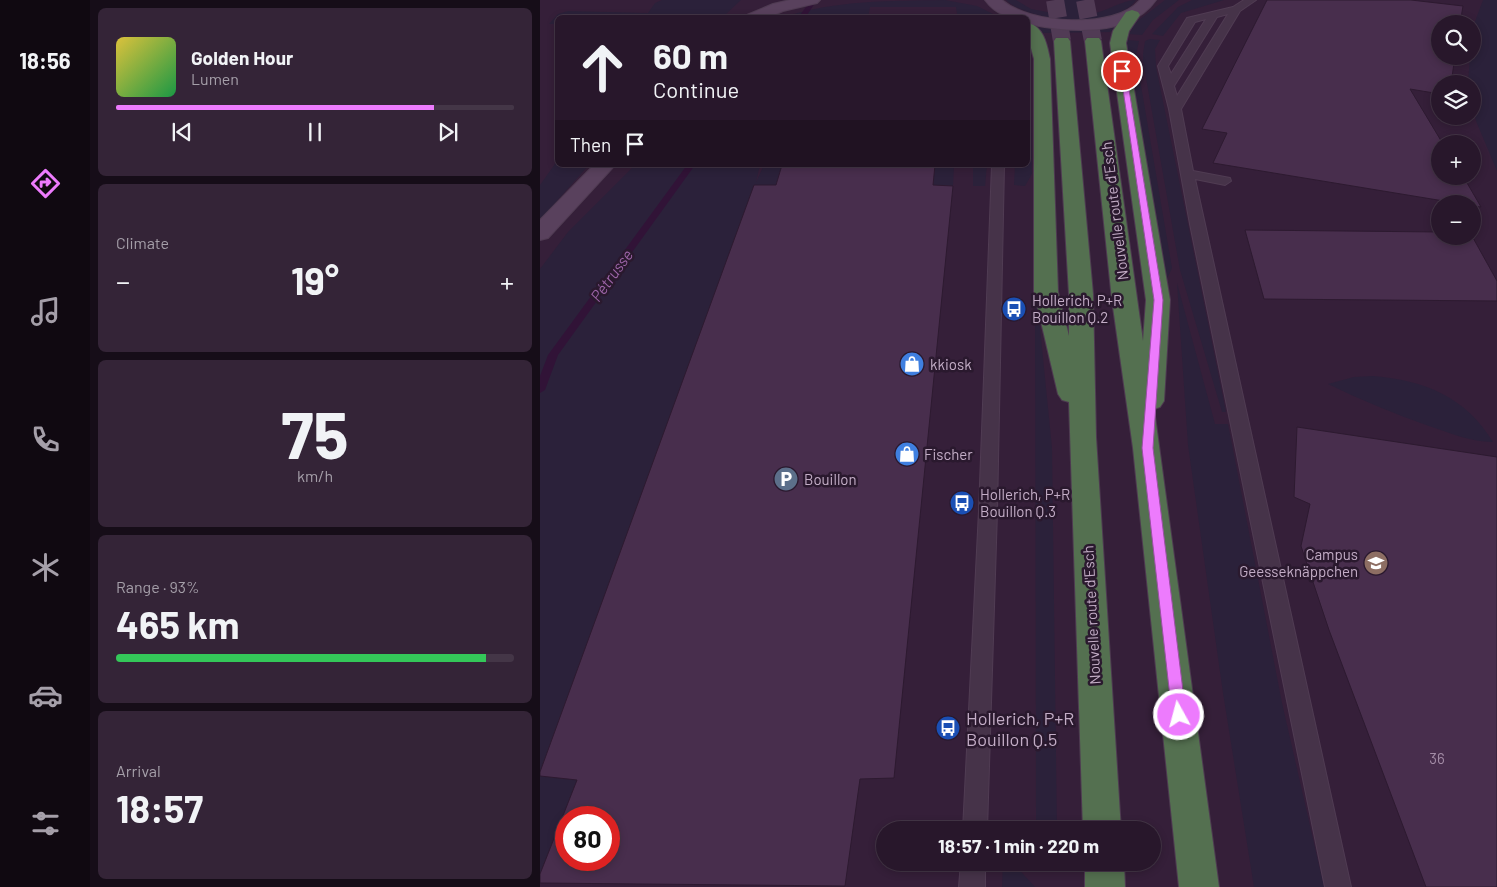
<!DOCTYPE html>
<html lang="en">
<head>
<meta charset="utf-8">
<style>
  :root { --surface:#28172b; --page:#342437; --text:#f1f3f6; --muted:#a59fa9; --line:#443647; --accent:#ed7bfd }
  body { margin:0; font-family:Barlow,sans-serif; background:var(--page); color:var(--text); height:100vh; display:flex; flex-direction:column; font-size:19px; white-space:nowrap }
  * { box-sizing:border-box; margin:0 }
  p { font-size:16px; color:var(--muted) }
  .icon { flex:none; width:28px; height:28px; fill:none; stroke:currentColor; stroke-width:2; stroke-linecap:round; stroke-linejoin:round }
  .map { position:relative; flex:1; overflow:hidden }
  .side { display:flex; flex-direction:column; gap:8px; padding:8px; background:#160d18; width:450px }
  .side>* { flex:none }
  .hud { position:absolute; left:15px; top:15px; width:475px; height:152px; border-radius:8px; box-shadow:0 2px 8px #0003,0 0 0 1px var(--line); background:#28172b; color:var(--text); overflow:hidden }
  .fabs { position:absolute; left:891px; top:15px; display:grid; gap:10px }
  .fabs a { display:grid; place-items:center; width:50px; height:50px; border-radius:50%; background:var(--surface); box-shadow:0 2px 8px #0003,0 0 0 1px var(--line); font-size:25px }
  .speed { position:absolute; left:15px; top:806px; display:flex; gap:10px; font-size:25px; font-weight:700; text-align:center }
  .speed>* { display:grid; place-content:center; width:65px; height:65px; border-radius:50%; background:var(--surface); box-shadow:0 2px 8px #0003,0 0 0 1px var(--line); line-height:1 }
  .speed .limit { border:8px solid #d22; background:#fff; color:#111 }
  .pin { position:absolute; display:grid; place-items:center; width:42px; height:42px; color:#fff; margin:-21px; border:2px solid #fff; border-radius:50%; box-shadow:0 1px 5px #0007 }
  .me { position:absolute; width:55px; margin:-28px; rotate:353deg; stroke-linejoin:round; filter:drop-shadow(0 0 4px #0008) }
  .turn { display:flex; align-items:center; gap:18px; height:105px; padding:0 15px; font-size:22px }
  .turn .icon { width:65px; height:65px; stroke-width:2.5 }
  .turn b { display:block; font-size:35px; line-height:42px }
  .then { display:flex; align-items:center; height:48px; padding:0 15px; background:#0003; gap:10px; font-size:19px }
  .big { font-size:38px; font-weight:700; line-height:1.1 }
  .side .card { flex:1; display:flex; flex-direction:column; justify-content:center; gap:8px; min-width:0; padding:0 18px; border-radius:8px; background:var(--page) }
  .side .dial { align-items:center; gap:0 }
  .dial b { font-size:65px; line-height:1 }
  .song { display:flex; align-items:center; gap:15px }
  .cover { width:60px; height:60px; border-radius:8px; background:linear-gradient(135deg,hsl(50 70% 55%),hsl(140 70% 35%)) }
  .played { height:5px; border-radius:2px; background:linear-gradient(90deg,var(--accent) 80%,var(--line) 80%) }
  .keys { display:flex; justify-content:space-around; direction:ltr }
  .heat { display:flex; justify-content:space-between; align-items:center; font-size:28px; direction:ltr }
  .charge { height:8px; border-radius:4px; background:linear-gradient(90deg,#34c759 93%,var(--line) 0) }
  .trip { position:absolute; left:336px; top:821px; width:285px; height:50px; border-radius:25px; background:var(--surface); box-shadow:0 2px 8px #0003,0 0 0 1px var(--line); font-weight:700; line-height:50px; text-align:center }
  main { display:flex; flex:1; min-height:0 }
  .tab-bar { display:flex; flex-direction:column; width:90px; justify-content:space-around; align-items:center; background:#100911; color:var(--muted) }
  .tab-bar .icon { width:35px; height:35px }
  .tab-bar .on { color:var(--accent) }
  .tab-bar b { font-size:22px; color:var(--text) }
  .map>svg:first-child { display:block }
  .green { fill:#2b213a }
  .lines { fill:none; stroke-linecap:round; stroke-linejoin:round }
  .stream { fill:#311337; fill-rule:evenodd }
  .building { fill:#482e4d; stroke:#2d1a30; fill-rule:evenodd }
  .highway-tunnel { stroke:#513b55; stroke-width:18; stroke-dasharray:18 9; stroke-linecap:butt }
  .lane-casing { stroke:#503c53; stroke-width:2 }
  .secondary-casing { stroke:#503c53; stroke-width:2 }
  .highway-casing { stroke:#4e3a51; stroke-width:2 }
  .lane { fill:#463349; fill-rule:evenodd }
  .secondary { fill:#59415d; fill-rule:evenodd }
  .highway { fill:#547050; fill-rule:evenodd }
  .route { fill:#ed7bfd; stroke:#9a50a4 }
  .labels { text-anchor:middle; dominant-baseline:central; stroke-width:5; stroke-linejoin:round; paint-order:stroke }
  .street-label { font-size:15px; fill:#c3adc6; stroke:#2a192e }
  .poi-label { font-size:15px; fill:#c3adc6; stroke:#2a192e; text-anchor:start }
  .near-number-label { font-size:15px; fill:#a38ca6 }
  .water-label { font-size:16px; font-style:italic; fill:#9c64a7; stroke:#2a192e }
  .near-poi-label { font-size:18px; fill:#c3adc6; stroke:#2a192e; text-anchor:start }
</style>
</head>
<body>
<main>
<nav class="tab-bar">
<b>18:56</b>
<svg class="icon on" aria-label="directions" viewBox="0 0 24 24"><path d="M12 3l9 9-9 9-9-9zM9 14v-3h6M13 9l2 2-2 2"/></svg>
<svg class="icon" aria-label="music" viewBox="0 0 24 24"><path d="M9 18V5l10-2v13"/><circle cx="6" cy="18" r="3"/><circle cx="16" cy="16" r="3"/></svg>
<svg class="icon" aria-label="phone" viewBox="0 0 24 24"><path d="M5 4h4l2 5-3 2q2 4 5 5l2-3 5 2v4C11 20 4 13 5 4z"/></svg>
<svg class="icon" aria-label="climate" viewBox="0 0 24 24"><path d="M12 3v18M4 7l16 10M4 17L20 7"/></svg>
<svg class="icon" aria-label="car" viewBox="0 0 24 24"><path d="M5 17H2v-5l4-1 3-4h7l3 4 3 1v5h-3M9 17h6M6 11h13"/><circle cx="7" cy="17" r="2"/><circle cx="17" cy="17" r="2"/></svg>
<svg class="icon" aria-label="filters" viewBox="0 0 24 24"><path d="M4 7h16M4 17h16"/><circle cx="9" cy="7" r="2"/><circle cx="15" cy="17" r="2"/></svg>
</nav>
<section class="side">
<div class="card">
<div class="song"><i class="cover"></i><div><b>Golden Hour</b><p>Lumen</p></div></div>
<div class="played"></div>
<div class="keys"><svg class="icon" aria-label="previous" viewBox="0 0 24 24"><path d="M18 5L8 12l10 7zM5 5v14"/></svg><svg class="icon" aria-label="pause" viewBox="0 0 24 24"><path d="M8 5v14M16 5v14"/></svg><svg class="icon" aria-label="next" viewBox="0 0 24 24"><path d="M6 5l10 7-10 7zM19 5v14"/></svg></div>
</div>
<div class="card"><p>Climate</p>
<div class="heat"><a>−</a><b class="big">19°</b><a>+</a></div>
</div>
<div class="card dial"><b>75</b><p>km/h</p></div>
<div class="card"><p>Range · 93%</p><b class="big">465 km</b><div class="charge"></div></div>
<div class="card"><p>Arrival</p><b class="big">18:57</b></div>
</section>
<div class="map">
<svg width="957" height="887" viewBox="0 0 957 887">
  <rect width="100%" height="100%" fill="#351f39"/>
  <!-- green -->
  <g class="green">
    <polygon points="122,0 201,0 183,17 18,18 17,24 9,24 18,14 28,11 108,13 115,3"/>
    <path d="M405,0L437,6L459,17H429V14H417L416,7H330L328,17H244C296,0 351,1 405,0Z"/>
    <path d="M466,0H476L491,9L518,14L516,0H547L550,14C567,12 581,0 596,0C576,30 489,23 466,0Z"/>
    <polygon points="625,0 639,0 613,20 602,35 589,34 595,23"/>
    <polygon points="652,0 684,0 641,13 623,36 612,34 638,7"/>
    <polygon points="943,0 957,0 957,171 936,121 933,107 932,84 928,84 930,56 932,56 933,27"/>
    <polygon points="575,26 571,32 502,33 496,27 539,30"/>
    <polygon points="610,39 620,40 615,49 616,67 686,412 682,412 640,270 603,61 603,54 605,41"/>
    <polygon points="587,40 599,41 596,55 597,62 632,268 626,281 587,49"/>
    <polygon points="488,43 490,59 492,174 485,186 474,185 475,165 488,165"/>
    <polygon points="17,161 18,165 49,165 0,220 0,185"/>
    <polygon points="95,165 220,165 216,182 224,165 242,165 236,185 214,186 0,772 0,269 28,232"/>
    <polygon points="395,165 414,165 413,186 393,185"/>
    <polygon points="433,165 447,165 445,186 433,186"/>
    <polygon points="495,278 512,448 517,830 498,830 496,819"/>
    <polygon points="637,283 675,424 688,424 742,703 784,887 714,887 683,693 648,445"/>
    <path d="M833,376C884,380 926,397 953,442C930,442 911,433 889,426C855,414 821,400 788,384L814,377Z"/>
    <polygon points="0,776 37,780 0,874"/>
    <polygon points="463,862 473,863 495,887 462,887"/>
  </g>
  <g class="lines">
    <!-- stream -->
    <g class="stream">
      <polygon points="271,0 277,0 265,18 258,18"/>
      <polygon points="147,165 155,165 18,355 5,390 0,393 0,376 8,355"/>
    </g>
  </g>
  <!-- building -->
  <g class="building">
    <polygon points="727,0 871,0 923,6 920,24 900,24 900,56 915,56 911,84 900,84 900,94 870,89 903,144 900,144 900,176 923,176 941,207 932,206 932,204 922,204 673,163 687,133 662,129"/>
    <path d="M242,165H395L393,185L413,186L354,778L320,779L305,886L0,883V874L37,780L0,776V772L214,185H236ZM26,818H69V860H26Z"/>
    <polygon points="705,230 900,232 900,236 932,236 957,281 957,301 724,299"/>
    <polygon points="757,427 957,457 957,887 886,887 789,630 761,546 770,504 754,497"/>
  </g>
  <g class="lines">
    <!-- highway-tunnel -->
    <g class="highway-tunnel">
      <polyline points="515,0 522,41"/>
      <polyline points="545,0 553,41"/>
    </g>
    <defs>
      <g id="lane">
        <path d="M704,0H716L700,11L641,109L653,171L690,178L691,181L685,185L655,179L811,887H785L650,224L629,109L618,66L647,18L693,7ZM688,14L637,96L634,86L677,17ZM666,19L631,74L628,66L655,22Z"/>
        <polygon points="452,165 464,165 457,511 447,830 423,830 439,511"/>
        <polygon points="421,862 445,862 445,887 419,887"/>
      </g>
      <g id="secondary">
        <polygon points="250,0 280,0 277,3 243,11 227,18 205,18 207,15 233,4"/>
        <path d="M445,0H462C489,24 575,30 600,0H616C589,38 528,32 488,24V18C469,18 457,16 445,0Z"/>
        <polygon points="54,165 75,165 8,238 0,240 0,220"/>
      </g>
      <g id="highway">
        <polygon points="592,10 598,12 600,15 589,31 586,43 630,300 624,401 620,407 614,409 679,887 639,887 593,448 572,300 545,41 547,38 559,38 561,41 603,341 606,300 570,43 573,31 586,12"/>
        <path d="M488,23C504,27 507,45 510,59L518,292L529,336V294L514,41L516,38H528L530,41L553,294L556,437L581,830H543L529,402L522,400L518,394L494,292V59L488,37Z"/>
        <polygon points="545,862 584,862 585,887 545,887"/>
      </g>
    </defs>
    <!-- lane casing -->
    <use href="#lane" class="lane-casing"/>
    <!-- secondary casing -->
    <use href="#secondary" class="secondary-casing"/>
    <!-- highway casing -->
    <use href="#highway" class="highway-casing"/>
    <!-- lane -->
    <use href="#lane" class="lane"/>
    <!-- secondary -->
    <use href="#secondary" class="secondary"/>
    <!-- highway -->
    <use href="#highway" class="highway"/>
  </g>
  <!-- route -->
  <polygon class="route" points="580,69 586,71 623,300 613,448 646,715 644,719 639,721 634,719 632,715 602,448 614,300"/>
  <!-- icons -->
  <defs>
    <symbol id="bus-disc" viewBox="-11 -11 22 22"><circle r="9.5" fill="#1a4fb4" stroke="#2a192e"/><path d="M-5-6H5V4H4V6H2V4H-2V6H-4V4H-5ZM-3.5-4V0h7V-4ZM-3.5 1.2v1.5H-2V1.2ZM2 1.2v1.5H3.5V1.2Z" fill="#fff"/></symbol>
    <symbol id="shop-disc" viewBox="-11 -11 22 22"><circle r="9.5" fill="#3f7fe0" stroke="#2a192e"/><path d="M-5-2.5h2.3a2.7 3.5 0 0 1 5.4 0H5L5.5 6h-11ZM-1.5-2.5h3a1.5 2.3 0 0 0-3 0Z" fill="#fff"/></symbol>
    <symbol id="parking-disc" viewBox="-11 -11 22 22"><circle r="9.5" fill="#5c6f8a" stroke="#2a192e"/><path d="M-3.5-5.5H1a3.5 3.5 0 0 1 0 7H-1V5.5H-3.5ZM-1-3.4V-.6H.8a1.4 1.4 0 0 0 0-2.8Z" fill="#fff"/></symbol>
    <symbol id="school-disc" viewBox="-11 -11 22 22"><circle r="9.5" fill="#8d6e63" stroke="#2a192e"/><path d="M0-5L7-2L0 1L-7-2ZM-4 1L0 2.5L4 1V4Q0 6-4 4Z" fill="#fff"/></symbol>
  </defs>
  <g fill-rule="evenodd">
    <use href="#bus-disc" x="460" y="295" width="28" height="28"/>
    <use href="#shop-disc" x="358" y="350" width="28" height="28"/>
    <use href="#shop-disc" x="353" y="440" width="28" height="28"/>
    <use href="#parking-disc" x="232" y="465" width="28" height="28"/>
    <use href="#bus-disc" x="408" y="489" width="28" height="28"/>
    <use href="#school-disc" x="822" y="549" width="28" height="28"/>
    <use href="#bus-disc" x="394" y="714" width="28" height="28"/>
  </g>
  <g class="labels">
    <!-- street labels -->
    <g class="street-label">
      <text transform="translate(574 211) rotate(-97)">Nouvelle route d'Esch</text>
      <text transform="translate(551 615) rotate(-93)">Nouvelle route d'Esch</text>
    </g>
    <!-- poi labels -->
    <g class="poi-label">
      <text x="492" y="300">Hollerich, P+R<tspan x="492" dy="17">Bouillon Q.2</tspan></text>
      <text x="390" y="364">kkiosk</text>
      <text x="384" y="454">Fischer</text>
      <text x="264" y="479">Bouillon</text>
      <text x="440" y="494">Hollerich, P+R<tspan x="440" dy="17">Bouillon Q.3</tspan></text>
      <text x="818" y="554" text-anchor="end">Campus<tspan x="818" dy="17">Geesseknäppchen</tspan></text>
    </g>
    <!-- near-number labels -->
    <g class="near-number-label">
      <text x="897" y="758">36</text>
    </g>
    <!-- water labels -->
    <g class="water-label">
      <text transform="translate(71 275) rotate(-54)">Pétrusse</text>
    </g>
    <!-- near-poi labels -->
    <g class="near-poi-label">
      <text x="426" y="718">Hollerich, P+R<tspan x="426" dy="21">Bouillon Q.5</tspan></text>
    </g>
  </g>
</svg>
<div class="fabs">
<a><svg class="icon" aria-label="search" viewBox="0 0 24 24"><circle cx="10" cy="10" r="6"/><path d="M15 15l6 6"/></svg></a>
<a><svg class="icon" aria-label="layers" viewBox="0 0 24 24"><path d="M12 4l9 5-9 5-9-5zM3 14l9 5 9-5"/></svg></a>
<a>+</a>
<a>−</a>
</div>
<div class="speed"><div class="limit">80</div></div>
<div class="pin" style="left:582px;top:71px;background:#d93025"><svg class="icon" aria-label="arrive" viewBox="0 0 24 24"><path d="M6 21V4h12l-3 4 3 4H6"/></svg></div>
<svg class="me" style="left:639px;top:715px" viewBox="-20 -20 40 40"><circle r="17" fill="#ed7bfd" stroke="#fff" stroke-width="3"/><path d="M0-11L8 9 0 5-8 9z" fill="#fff"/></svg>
<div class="trip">18:57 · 1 min · 220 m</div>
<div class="hud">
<div class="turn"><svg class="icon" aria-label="ahead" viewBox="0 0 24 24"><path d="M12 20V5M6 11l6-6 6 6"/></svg><div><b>60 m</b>Continue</div></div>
<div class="then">Then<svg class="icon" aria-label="arrive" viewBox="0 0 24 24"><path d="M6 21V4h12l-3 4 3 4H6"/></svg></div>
</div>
</div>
</main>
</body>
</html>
